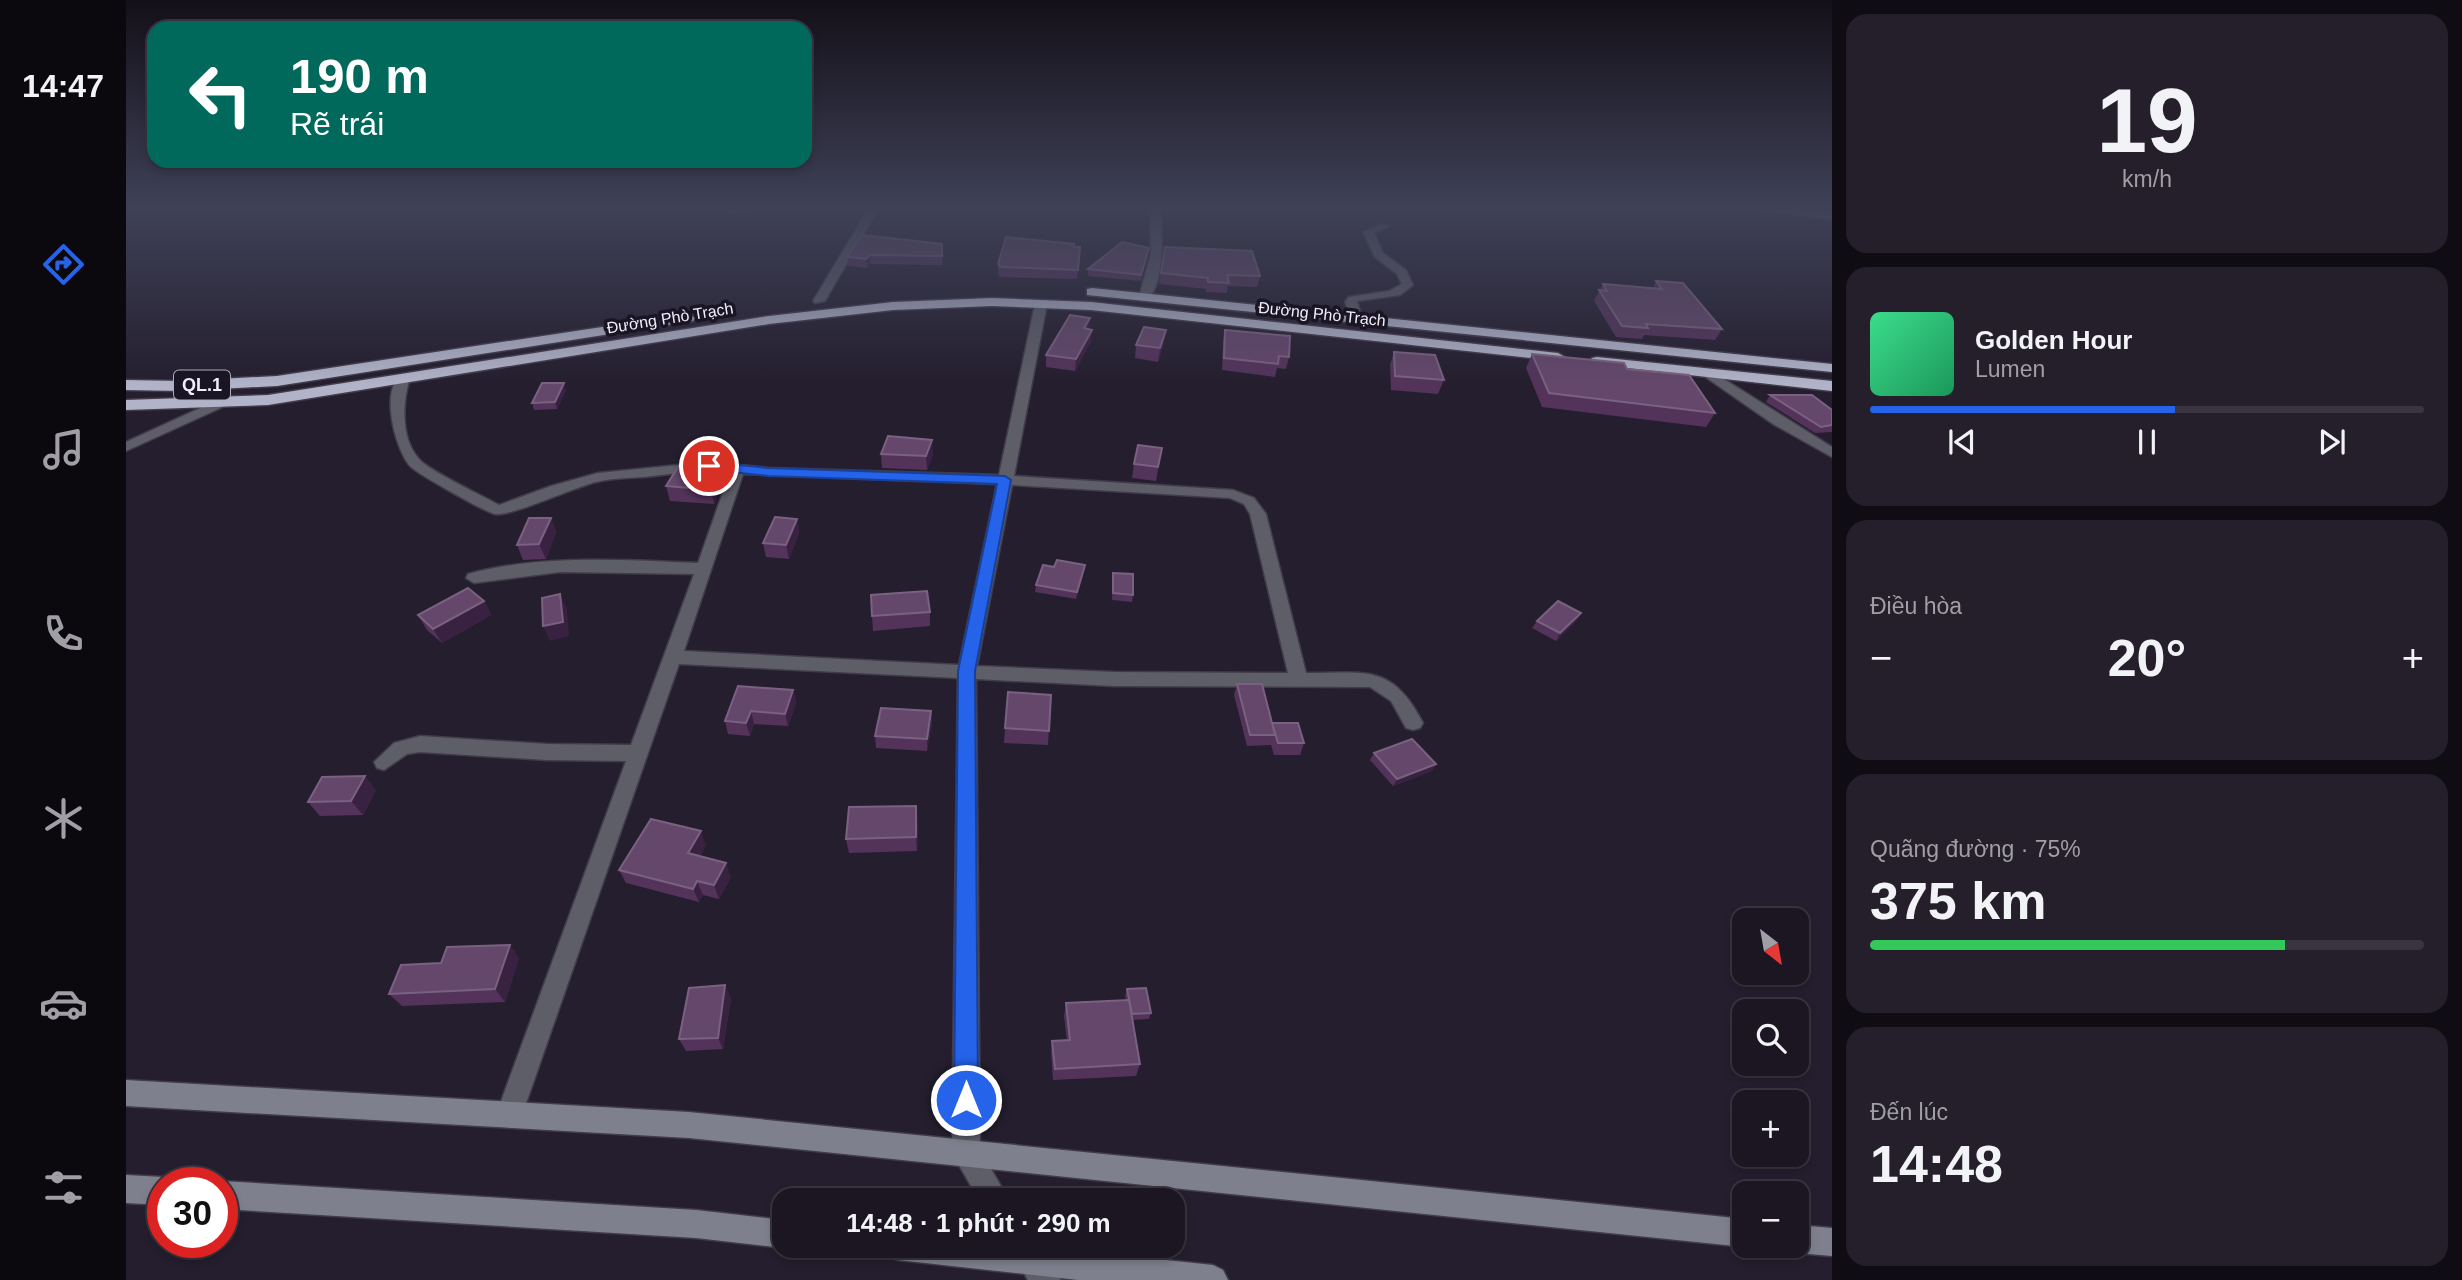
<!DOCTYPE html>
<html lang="vi">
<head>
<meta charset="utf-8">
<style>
  :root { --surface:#1b1622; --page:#241f2a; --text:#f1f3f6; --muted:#a09fa5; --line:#393540; --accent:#2563eb }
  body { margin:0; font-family:Arial,sans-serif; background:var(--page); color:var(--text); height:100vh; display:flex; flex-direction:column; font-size:26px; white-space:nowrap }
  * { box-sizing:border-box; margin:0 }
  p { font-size:23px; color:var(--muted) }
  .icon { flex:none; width:38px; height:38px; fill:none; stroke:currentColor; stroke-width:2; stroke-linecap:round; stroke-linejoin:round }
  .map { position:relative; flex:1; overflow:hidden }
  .panel { display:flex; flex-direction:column; gap:14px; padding:14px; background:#0f0c13; width:630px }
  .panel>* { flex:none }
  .guide { position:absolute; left:21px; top:21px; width:665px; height:147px; border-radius:21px; box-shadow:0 4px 10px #0003,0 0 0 2px var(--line); background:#00695c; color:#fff; overflow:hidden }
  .needle { width:46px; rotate:149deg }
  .controls { position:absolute; left:1606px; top:908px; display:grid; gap:14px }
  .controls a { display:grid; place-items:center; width:77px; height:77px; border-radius:14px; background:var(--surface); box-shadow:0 4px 10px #0003,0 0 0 2px var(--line); font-size:35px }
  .speed { position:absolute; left:21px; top:1167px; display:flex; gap:14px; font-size:35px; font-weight:700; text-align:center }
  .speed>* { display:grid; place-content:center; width:91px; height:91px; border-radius:50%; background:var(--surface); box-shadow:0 4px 10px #0003,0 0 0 2px var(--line); line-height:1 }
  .speed .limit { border:10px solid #d22; background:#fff; color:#111 }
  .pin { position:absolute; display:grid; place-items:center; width:60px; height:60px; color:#fff; margin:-30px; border:4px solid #fff; border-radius:50%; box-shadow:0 2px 7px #0007 }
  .me { position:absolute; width:77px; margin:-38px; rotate:0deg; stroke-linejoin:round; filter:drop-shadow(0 0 5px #0008) }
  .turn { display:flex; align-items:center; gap:24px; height:147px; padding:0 28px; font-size:32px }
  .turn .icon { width:91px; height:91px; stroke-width:2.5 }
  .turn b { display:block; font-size:49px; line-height:60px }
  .big { font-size:52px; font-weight:600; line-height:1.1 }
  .panel .tile { flex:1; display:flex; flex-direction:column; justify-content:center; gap:10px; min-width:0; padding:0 24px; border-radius:21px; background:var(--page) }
  .panel .dial { align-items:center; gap:0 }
  .dial b { font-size:91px; line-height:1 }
  .song { display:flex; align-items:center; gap:21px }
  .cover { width:84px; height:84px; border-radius:10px; background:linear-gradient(135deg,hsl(150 70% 55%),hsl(150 70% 35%)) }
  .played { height:7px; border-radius:4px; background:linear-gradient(90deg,var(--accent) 55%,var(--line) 55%) }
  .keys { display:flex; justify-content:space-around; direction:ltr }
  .heat { display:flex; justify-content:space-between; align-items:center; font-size:38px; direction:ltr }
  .charge { height:10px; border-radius:5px; background:linear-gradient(90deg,#34c759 75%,var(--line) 0) }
  .trip { position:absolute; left:646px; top:1188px; width:413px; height:70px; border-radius:21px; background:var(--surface); box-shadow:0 4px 10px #0003,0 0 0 2px var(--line); font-weight:600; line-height:70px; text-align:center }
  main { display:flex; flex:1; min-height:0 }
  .tabs { display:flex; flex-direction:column; width:126px; justify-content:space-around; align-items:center; background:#0b090e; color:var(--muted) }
  .tabs .icon { width:49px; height:49px }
  .tabs .on { color:var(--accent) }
  .tabs b { font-size:32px; color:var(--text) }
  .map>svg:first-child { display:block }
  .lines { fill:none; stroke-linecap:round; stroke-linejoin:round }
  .street-casing { stroke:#413b4a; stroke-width:3 }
  .secondary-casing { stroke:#413b4a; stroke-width:3 }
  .highway-casing { stroke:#413b4a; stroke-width:3 }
  .street { fill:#5d5e67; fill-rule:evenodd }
  .secondary { fill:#7f808e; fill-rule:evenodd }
  .highway { fill:#b1b3c8; fill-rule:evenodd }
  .wall { fill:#53335a }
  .shaded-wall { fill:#392241 }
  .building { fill:#64476b; stroke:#7a6181; stroke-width:2 }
  .route { fill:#2563eb; stroke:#184099; stroke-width:2 }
  .labels { text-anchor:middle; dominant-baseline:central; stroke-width:7; stroke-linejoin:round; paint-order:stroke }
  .far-street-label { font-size:16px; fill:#f1edf8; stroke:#1a1524 }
  .shield { fill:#1a1524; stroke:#b0acb8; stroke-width:2 }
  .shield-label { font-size:18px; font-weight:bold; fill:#f1edf8 }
</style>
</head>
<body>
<main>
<nav class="tabs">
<b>14:47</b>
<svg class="icon on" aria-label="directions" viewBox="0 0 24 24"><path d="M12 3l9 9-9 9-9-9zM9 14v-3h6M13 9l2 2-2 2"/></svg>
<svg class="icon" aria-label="music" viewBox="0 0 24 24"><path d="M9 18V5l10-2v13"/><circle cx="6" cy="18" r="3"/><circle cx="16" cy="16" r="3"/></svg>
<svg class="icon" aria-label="phone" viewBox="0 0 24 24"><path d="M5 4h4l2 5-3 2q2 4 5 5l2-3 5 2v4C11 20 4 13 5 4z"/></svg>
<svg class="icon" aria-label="climate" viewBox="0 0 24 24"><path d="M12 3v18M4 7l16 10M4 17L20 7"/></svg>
<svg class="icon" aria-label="car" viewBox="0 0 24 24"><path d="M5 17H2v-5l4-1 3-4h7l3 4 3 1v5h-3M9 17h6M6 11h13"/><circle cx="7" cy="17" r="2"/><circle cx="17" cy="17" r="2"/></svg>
<svg class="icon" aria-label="filters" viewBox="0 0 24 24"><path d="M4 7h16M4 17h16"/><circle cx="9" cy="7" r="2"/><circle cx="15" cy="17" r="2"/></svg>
</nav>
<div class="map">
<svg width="1706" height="1280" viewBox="0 0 1706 1280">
  <rect width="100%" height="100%" fill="#241e2e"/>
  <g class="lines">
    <defs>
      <g id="street">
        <polygon points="744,206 754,206 699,301 689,303 687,301"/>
        <path d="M1024,206H1034C1036,227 1040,290 1019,300L1013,297L1025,253Z"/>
        <polygon points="1610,206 1639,206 1706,214 1706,220"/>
        <polygon points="1255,224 1263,226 1248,233 1257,253 1280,270 1287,285 1274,295 1231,301 1236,318 1226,320 1219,302 1223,297 1263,291 1276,284 1271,274 1249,257 1237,232"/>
        <path d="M915,301L921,304L888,476L1107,490L1128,498L1140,514L1180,673C1240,673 1266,663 1297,723L1294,728L1287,730L1280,728L1265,701L1244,687L988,686L850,679L854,1150L883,1200H853L826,1153L832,678L553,664L396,1115L392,1124L383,1128L374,1124L370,1115L500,761L421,760L294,752L281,754L258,770L251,768L248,762L268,743L294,736L421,744L505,745L568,574L434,572L348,583L340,578L342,574C416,554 496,560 572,563L604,472C575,469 547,474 518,477C503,478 486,478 470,482C449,487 384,517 369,514C359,512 292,474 285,467C269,451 252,384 278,374L284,378C276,403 274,442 296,462C310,474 355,495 373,505L425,486L472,473L583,462L642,468L873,475L909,304ZM617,474L871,484L833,665L558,651ZM886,485L1104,498L1118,504L1124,514L1162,673L988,672L851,666Z"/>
        <polygon points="1582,369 1706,447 1706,457 1647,424 1578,376 1578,370"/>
        <polygon points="96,398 101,399 101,405 0,451 0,442"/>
        <polygon points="882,1246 913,1246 935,1280 902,1280"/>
      </g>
      <g id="secondary">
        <polygon points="0,1080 563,1112 1619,1219 1619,1246 1622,1246 1619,1247 563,1138 0,1106"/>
        <polygon points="0,1175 37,1177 48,1183 37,1183 37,1205 0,1203"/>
        <polygon points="96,1181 570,1210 658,1220 658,1246 664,1246 658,1248 570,1238 96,1209 96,1183 91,1183"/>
        <polygon points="1671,1225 1706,1228 1706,1256 1671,1253 1661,1249 1660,1246 1671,1246"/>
        <polygon points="758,1246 907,1246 1087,1265 1097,1270 1102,1280 952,1280 772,1260 762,1256"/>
      </g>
      <g id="highway">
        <polygon points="966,288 1706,364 1706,372 961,295 961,289"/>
        <polygon points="866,298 965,302 1432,353 1439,357 1432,361 965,310 866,306 767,310 643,324 142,405 0,410 0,400 142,395 643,316 767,302"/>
        <polygon points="562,314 569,318 567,321 151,386 55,391 0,390 0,380 55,381 151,376"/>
        <polygon points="1471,357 1706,381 1706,391 1466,364 1464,361 1466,358"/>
      </g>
    </defs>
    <!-- street casing -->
    <use href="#street" class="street-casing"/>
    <!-- secondary casing -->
    <use href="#secondary" class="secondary-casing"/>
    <!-- highway casing -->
    <use href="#highway" class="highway-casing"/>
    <!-- street -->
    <use href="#street" class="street"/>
    <!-- secondary -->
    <use href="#secondary" class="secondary"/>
    <!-- highway -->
    <use href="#highway" class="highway"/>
  </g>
  <!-- wall -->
  <g class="wall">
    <polygon points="736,235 817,253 816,265 745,264 741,268 722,266 721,257"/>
    <polygon points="948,247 954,247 951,279 874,277 872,274 872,264"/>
    <polygon points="1039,247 1134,276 1131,287 1102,286 1101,293 1080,292 1080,289 1033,284"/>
    <polygon points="1023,248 1015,281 962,276 962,269"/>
    <polygon points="1530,281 1596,329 1589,340 1518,335 1516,339 1490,337 1468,301 1477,284 1527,288"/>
    <polygon points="1099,330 1163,357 1160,369 1151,368 1149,377 1096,370 1097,342"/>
    <polygon points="965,341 949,371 920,367 920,355"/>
    <polygon points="1038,343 1032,362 1009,358 1010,345"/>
    <polygon points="1268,352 1318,380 1312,394 1265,390 1264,365"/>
    <polygon points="1406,354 1589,413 1580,427 1416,407 1400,368"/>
    <polygon points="440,390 431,409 408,410 406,403"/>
    <polygon points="1644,395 1706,410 1706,432 1689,433 1640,402"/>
    <polygon points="1036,448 1030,481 1006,478 1008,464"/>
    <polygon points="755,454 807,454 801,470 756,468"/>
    <polygon points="600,475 588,504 544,501 540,486"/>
    <polygon points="425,518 430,532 420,559 397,560 391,545"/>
    <polygon points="671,519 673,533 663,559 640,557 637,543"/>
    <polygon points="959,565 958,572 950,599 909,592 910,585 928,567"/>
    <polygon points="987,573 1007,595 1006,602 986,600"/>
    <polygon points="358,601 365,615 316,643 301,630 292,615"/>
    <polygon points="804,612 804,626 747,631 746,616"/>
    <polygon points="1455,613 1451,620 1430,641 1406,628 1411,621"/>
    <polygon points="1111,684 1146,723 1178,743 1174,755 1148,755 1145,745 1121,746 1108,695"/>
    <polygon points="667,690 670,703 662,726 628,724 624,736 602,734 599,721"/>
    <polygon points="925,695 922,745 878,743 879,728"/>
    <polygon points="805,711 806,723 801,751 750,748 749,736"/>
    <polygon points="1248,753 1310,764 1306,771 1267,786 1244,760"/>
    <polygon points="250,790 237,815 194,816 182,802"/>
    <polygon points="792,820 791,851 723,853 720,839"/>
    <polygon points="580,845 574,856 605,877 593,899 577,895 573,902 500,883 493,870"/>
    <polygon points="393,958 379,1002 276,1006 263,994 315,963"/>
    <polygon points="1001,989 1025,1013 1023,1019 1006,1020 1014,1064 1010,1076 927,1080 925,1053 926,1041 941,1041 938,1016 940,1003 1000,1000 999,996"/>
    <polygon points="605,998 597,1049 560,1051 553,1039"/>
  </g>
  <!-- shaded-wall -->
  <g class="shaded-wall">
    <polygon points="627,206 631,206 626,216 603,218 602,213"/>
    <polygon points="744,255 745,264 741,268 740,259"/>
    <polygon points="964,318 963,329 958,328"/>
    <polygon points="966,330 965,341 949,371 950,359"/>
    <polygon points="1040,330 1038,343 1032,362 1034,348"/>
    <polygon points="438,383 440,390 431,409 429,402"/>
    <polygon points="806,440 807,454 801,470 800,456"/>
    <polygon points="597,461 600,475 588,504 585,490"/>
    <polygon points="425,518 430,532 420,559 413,544"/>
    <polygon points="671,519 673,533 663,559 660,545"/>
    <polygon points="959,565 958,572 950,599 951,592"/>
    <polygon points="434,594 441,609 443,636 424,641 417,626"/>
    <polygon points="358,601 365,615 316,643 307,629"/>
    <polygon points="1455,613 1451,620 1430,641 1434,633"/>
    <polygon points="667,690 670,703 662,726 659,714"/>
    <polygon points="625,711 628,724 624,736 620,723"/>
    <polygon points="805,711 806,723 801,751 801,739"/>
    <polygon points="1310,764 1306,771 1267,786 1271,779"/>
    <polygon points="239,776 250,790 237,815 225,801"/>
    <polygon points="790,806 792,820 791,851 790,837"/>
    <polygon points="575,831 580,845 568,867 562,853"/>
    <polygon points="600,863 605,877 593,899 588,885"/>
    <polygon points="571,881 577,895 573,902 567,889"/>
    <polygon points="384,945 393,958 379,1002 369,989"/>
    <polygon points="599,985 605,998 597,1049 592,1038"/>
  </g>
  <!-- building -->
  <g class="building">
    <polygon points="605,206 627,206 625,210 602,213"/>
    <polygon points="736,235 816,244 816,256 744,255 740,259 721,257"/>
    <polygon points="880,237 948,244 948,247 954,247 952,270 875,267 872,264"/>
    <polygon points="996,242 1023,248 1015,275 962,269"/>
    <polygon points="1039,247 1126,251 1134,276 1101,275 1103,283 1082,282 1082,278 1035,273"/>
    <polygon points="1530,281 1557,283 1596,329 1520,324 1522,328 1496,326 1473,290 1481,291 1477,284 1536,289"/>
    <polygon points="944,315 964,318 958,328 966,330 950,359 920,355"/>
    <polygon points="1018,327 1040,330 1034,348 1010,345"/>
    <polygon points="1099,330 1164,336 1163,357 1153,356 1152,364 1098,358"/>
    <polygon points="1268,352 1309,355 1318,380 1269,376"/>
    <polygon points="1406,354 1498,363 1501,369 1563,375 1589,413 1423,393"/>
    <polygon points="416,383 438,383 429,402 406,403"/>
    <polygon points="1644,395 1686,395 1706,410 1706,425 1695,427"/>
    <polygon points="762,436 806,440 800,456 755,454"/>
    <polygon points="1012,445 1036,448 1032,467 1008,464"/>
    <polygon points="556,461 597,461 585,490 540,486"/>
    <polygon points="649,517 671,519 660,545 637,543"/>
    <polygon points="403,518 425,518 413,544 391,545"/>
    <polygon points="931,560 959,565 951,592 910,585 917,565 928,567"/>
    <polygon points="987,573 1007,574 1007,595 987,593"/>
    <polygon points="342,588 358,601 307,629 292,615"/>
    <polygon points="801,591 804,612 746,616 745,595"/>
    <polygon points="434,594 437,622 417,626 416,598"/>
    <polygon points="1432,601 1455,613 1434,633 1411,621"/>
    <polygon points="1111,684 1136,684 1146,723 1172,723 1178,743 1152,743 1146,723 1149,735 1124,735"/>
    <polygon points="612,686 667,690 659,714 625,711 620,723 599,721"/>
    <polygon points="882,692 925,695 923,731 879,728"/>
    <polygon points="755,708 805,711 801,739 749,736"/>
    <polygon points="1286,739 1310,764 1271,779 1248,753"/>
    <polygon points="239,776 225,801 182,802 196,777"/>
    <polygon points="790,806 790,837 720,839 723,807"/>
    <polygon points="525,819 575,831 562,853 600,863 588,885 571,881 567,889 493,870"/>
    <polygon points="384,945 369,989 263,994 275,965 315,963 321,947"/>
    <polygon points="599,985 592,1038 553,1039 563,988"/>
    <polygon points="1020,988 1025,1013 1006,1014 1001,989"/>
    <polygon points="1003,1000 1014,1064 929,1069 926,1041 944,1040 940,1003"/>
  </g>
  <!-- sky -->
  <linearGradient id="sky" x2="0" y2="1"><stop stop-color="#141019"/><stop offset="0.54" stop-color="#3f4157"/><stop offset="1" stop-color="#3f4157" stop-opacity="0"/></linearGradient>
  <rect width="1706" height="385" fill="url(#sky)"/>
  <!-- route -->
  <polygon class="route" points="583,462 642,468 879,476 885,480 849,671 852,1100 848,1108 840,1112 832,1108 828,1100 832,671 871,484 642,476 578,469 576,466"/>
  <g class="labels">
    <!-- far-street labels -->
    <g class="far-street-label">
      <text transform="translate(1196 314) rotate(6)">Đường Phò Trạch</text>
      <text transform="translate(544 318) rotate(-9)">Đường Phò Trạch</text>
    </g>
    <!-- shield labels -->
    <rect class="shield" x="48" y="370.5" width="56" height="29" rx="5"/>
    <g class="shield-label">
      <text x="76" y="385">QL.1</text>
    </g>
  </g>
</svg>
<div class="controls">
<a><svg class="needle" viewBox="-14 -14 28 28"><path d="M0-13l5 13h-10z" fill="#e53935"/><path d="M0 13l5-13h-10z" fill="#a09fa5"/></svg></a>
<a><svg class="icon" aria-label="search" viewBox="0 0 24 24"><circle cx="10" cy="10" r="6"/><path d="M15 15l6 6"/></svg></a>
<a>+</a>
<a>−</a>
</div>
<div class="speed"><div class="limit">30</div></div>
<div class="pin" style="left:583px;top:466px;background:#d93025"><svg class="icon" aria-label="arrive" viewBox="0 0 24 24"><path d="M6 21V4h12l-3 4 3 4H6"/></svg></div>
<svg class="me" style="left:840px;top:1100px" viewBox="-20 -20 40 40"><circle r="17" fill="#2563eb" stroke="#fff" stroke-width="3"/><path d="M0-11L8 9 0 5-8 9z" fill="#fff"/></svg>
<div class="trip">14:48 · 1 phút · 290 m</div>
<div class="guide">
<div class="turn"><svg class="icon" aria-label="left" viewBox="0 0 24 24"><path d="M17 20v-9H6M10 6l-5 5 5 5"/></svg><div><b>190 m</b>Rẽ trái</div></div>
</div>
</div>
<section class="panel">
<div class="tile dial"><b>19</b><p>km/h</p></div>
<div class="tile">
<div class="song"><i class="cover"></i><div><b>Golden Hour</b><p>Lumen</p></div></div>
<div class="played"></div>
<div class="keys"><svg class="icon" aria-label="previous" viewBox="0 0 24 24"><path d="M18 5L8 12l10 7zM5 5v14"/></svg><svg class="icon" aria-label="pause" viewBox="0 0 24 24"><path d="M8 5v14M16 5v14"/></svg><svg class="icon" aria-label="next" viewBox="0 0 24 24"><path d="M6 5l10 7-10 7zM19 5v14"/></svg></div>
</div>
<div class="tile"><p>Điều hòa</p>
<div class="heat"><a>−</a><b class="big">20°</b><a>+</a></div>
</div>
<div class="tile"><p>Quãng đường · 75%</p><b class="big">375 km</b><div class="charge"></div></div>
<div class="tile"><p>Đến lúc</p><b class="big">14:48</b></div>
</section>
</main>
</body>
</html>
